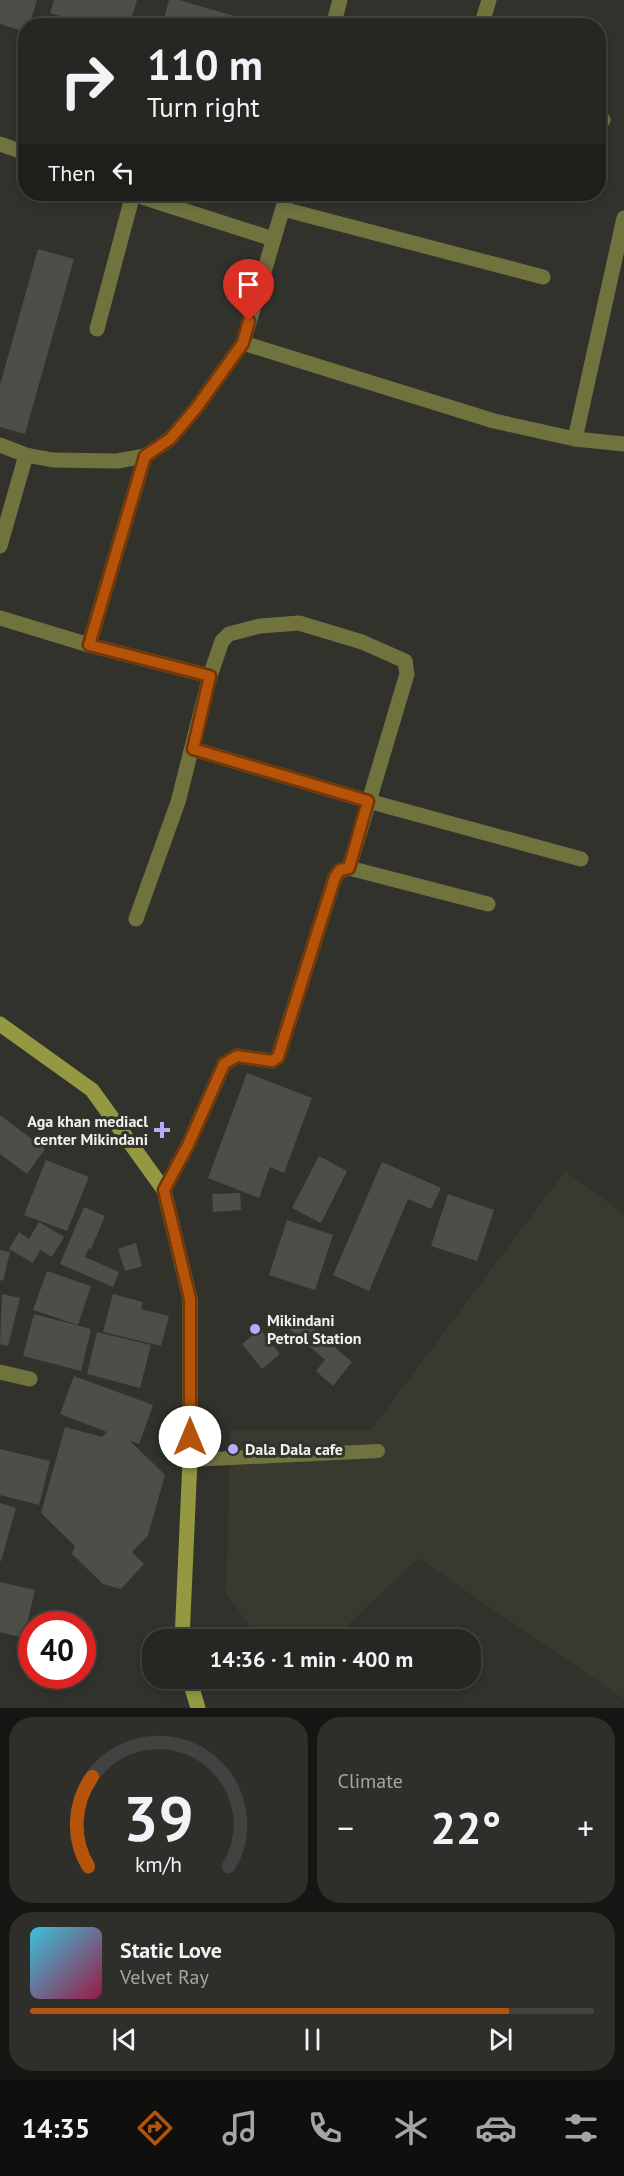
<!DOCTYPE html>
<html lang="en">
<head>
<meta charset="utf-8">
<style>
  :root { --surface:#262622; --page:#2e2e2a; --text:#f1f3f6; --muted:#a4a5a5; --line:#424340; --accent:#b45309 }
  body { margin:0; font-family:"PT Sans",sans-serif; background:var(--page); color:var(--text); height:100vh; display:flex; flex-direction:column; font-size:22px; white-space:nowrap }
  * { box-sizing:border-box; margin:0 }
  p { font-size:20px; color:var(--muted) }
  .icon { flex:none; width:33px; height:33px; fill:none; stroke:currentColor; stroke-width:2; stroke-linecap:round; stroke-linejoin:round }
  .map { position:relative; height:1708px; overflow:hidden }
  .details { display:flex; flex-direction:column; gap:9px; padding:9px; background:#151513; flex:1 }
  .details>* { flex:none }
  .top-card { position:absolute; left:18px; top:18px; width:588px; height:183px; border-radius:24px; box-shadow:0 3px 9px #0003,0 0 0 2px var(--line); background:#262622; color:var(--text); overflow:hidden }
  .speed { position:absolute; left:18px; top:1611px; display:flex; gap:12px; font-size:30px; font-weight:700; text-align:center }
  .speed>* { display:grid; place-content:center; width:78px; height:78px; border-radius:50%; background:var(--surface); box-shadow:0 3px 9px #0003,0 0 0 2px var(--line); line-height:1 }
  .speed .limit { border:9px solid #d22; background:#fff; color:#111 }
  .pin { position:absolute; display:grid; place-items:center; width:51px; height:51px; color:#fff; margin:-62px -26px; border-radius:50% 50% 50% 0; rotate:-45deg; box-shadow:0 0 6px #0007 }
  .pin .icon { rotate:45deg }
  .me { position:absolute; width:66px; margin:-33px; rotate:0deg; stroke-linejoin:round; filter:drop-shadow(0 0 4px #0008) }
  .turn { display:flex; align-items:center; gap:21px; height:126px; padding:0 30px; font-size:27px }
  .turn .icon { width:78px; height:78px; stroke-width:2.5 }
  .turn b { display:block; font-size:42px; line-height:51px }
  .then { display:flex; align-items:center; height:57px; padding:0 30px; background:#0003; gap:12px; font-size:22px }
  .big { font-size:45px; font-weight:700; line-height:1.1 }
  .details .widget { flex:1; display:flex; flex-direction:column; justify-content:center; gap:9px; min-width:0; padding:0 21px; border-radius:24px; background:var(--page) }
  .details .dial { align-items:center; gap:0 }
  .dial svg { height:156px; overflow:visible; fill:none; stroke:var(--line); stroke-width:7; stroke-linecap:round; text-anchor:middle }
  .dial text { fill:var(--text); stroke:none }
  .song { display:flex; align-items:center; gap:18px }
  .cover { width:72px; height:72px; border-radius:9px; background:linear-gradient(135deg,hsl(190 70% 55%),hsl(340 70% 35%)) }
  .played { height:6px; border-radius:3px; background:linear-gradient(90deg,var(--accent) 85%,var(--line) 85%) }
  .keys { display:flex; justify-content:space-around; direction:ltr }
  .heat { display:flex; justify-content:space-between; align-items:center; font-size:33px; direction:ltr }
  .details .tiles { flex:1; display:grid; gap:9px; grid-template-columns:1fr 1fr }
  .widget:last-child { grid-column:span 2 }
  .trip { position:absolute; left:142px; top:1629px; width:339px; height:60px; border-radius:24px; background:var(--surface); box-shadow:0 3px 9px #0003,0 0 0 2px var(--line); font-weight:700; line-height:60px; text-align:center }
  .tabs { display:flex; height:96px; justify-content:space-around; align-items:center; background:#0f0f0e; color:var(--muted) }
  .tabs .icon { width:42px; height:42px }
  .tabs .current { color:var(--accent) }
  .tabs b { font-size:27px; color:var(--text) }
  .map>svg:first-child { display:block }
  .built { fill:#393a2f }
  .building { fill:#4d4e48 }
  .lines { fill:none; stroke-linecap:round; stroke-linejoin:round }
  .lane { stroke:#71733f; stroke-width:14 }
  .street { stroke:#71733f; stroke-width:15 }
  .secondary { stroke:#949840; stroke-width:15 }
  .route-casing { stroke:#753606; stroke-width:15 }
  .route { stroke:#b45309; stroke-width:10 }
  .poi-dot { fill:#b8abf7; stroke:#32322d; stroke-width:2 }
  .labels { text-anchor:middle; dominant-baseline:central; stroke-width:6; stroke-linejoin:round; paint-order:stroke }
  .poi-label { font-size:16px; font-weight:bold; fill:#f0f1ed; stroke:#32322d; text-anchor:start }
</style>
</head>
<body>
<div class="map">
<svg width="624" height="1708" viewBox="0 0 624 1708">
  <rect width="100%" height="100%" fill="#32322d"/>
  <!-- built -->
  <polygon class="built" points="565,1171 624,1214 624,1699 418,1558 333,1639 259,1639 226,1593 231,1431 371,1430"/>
  <!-- building -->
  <g class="building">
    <polygon points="0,0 37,0 29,26 26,26 26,32 0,24"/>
    <polygon points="54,0 137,0 129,26 92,26 50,13"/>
    <polygon points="169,0 179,0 238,17 236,26 162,26"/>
    <polygon points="38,249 74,259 25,434 0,427 0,385"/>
    <polygon points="247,1073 312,1098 284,1173 270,1167 259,1198 208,1178"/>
    <polygon points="0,1115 45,1149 27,1174 0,1154"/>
    <polygon points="319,1156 347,1171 321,1223 292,1208"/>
    <polygon points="46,1160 89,1177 67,1231 24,1215"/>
    <polygon points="382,1162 441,1188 431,1209 408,1199 369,1291 333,1275"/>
    <polygon points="240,1193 241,1210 213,1212 212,1194"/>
    <polygon points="448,1194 494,1210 477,1261 431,1246"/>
    <polygon points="84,1207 105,1216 91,1249 89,1248 85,1257 119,1272 113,1287 60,1264"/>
    <polygon points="287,1220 333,1235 315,1290 269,1275"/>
    <polygon points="39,1222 64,1237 52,1257 40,1250 33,1263 9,1249 19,1232 29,1239"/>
    <polygon points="136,1243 142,1266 125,1271 118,1249"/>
    <polygon points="0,1250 10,1252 3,1281 0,1280"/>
    <polygon points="47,1271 91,1286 78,1325 33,1310"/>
    <polygon points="2,1294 20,1298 8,1346 0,1344"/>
    <polygon points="113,1294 143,1302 141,1309 169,1316 161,1346 103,1332"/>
    <polygon points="295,1313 352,1362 333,1386 316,1371 325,1360 285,1325"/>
    <polygon points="34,1314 91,1329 81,1371 23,1356"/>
    <polygon points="260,1329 280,1354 262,1369 242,1344"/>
    <polygon points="97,1332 151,1345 140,1388 87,1374"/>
    <polygon points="74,1376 153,1405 139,1444 129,1440 165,1475 148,1535 132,1552 144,1564 121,1589 103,1584 72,1554 75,1546 41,1513 65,1427 102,1437 107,1432 60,1414"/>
    <polygon points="0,1449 50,1461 39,1505 0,1495"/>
    <polygon points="0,1503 16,1508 1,1561 0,1561"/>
    <polygon points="0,1582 35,1590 24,1638 0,1632"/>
  </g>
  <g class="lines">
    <!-- lane -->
    <polyline class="lane" points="190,1460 378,1451"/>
    <!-- street -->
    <g class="street">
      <polyline points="333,26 340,0"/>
      <polyline points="481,26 489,0"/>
      <polyline points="598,118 603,120"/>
      <polyline points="0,144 26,153"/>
      <polyline points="133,194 273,239"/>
      <polyline points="283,209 543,277"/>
      <polyline points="97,329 133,194"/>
      <polyline points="243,343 494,421 575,439 624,444"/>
      <polyline points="575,439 624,218"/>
      <polyline points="0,445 26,455 53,460 117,461 145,456 170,439 197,407 243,343 287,194"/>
      <polyline points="0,546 26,455"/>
      <polyline points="0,618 89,645 210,676"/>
      <polyline points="89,645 145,456"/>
      <polyline points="193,749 368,801 581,859"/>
      <polyline points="136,919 178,802 210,676 222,641 229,634 260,626 299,623 362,642 405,661 407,674 349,868"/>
      <polyline points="164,1190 188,1145 224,1064 237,1056 272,1061 278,1057 335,877 340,871 349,868 488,904"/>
      <polyline points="0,1372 30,1379"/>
    </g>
    <!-- secondary -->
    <g class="secondary">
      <polyline points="0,1024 92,1090 164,1190 190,1299 190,1460 182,1640"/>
      <polyline points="189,1678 198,1708"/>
    </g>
  </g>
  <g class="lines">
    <defs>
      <polyline id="route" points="190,1437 190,1299 164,1190 188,1145 224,1064 237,1056 272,1061 278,1057 335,877 340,870 349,868 368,801 193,749 210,676 89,645 145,456 170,439 197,407 243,343 249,321"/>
    </defs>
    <!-- route casing -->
    <use href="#route" class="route-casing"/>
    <!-- route -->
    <use href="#route" class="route"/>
  </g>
  <!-- markers -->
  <g class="poi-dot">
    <path d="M159 1121h6v6h6v6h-6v6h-6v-6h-6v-6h6z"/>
    <circle cx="255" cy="1329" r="6"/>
    <circle cx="233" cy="1449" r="6"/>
  </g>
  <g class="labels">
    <!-- poi labels -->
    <g class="poi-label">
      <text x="148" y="1121" text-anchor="end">Aga khan mediacl<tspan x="148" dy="18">center Mikindani</tspan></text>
      <text x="267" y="1320">Mikindani<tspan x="267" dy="18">Petrol Station</tspan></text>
      <text x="245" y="1449">Dala Dala cafe</text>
    </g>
  </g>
</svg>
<div class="speed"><div class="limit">40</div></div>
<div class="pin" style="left:249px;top:321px;background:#d93025"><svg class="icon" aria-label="arrive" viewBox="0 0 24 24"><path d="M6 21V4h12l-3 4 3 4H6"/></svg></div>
<svg class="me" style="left:190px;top:1437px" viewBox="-20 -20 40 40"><circle r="19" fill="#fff"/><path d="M0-13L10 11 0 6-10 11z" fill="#b45309"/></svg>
<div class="trip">14:36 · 1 min · 400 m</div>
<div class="top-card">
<div class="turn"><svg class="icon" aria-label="right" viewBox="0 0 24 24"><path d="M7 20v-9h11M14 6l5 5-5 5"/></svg><div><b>110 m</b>Turn right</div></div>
<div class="then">Then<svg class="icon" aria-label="left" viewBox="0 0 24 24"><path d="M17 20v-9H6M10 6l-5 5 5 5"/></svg></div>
</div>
</div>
<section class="details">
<div class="tiles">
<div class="widget dial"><svg viewBox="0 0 100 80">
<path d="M14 69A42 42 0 1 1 86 69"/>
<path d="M14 69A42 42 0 0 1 16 23" stroke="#b45309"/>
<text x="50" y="56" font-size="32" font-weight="700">39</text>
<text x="50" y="72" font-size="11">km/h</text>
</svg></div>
<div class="widget"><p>Climate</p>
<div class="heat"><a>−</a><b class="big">22°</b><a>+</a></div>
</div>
<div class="widget">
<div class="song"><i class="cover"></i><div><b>Static Love</b><p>Velvet Ray</p></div></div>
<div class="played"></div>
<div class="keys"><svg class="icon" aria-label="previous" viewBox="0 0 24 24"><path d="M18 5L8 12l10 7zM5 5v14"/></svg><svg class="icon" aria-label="pause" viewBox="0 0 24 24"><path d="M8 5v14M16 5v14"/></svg><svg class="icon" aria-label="next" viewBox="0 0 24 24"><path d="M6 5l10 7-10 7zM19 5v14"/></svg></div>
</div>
</div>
</section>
<nav class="tabs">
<b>14:35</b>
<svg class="icon current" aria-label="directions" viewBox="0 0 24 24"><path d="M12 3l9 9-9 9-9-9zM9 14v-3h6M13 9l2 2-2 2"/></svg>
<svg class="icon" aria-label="music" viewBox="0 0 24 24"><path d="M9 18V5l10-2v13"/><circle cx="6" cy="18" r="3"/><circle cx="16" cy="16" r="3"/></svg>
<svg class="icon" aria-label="phone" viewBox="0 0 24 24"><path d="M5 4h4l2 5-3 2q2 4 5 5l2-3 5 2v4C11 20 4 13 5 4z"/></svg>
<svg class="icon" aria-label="climate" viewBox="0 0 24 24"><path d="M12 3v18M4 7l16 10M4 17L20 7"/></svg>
<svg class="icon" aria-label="car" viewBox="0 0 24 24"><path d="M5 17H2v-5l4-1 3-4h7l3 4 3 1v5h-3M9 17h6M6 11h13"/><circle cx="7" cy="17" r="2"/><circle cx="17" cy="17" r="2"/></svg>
<svg class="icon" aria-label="filters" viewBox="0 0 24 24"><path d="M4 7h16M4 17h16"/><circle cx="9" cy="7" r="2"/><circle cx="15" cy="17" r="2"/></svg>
</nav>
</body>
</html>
